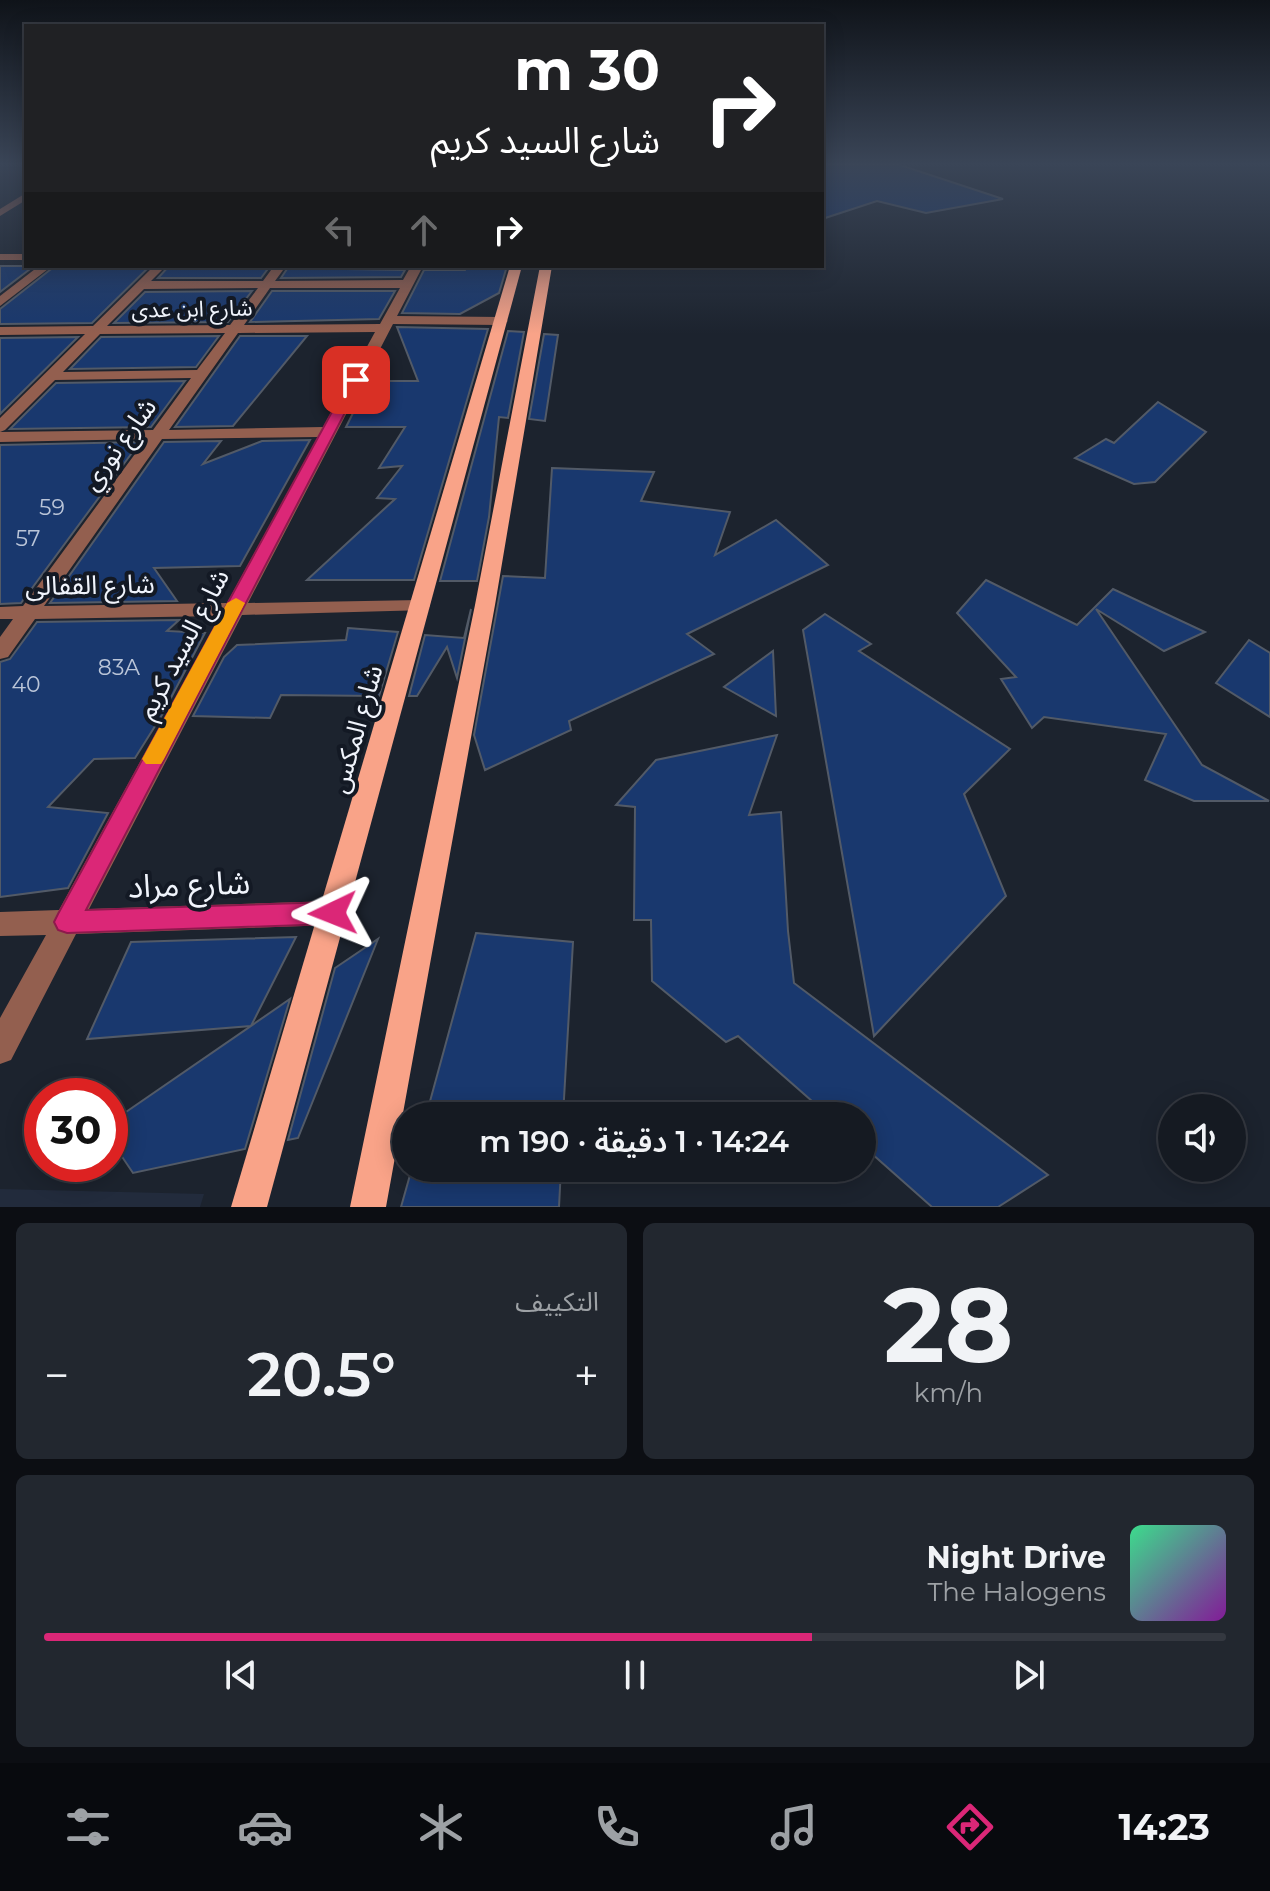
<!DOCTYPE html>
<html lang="ar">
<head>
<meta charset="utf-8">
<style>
  :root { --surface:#151a22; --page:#22272f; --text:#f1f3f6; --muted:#9da1a5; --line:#343840; --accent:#db2777 }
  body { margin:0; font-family:Montserrat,"Noto Sans Arabic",sans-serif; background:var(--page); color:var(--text); direction:rtl; height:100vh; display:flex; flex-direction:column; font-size:30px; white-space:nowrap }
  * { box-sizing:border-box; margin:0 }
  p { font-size:26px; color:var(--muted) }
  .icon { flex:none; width:44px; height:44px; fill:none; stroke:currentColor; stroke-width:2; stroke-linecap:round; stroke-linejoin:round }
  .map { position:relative; height:1207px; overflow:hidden; direction:ltr }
  .side { display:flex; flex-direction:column; gap:16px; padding:16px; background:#0c0e13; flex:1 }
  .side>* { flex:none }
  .guide { position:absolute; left:24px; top:24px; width:800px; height:244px; border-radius:0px; box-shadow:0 4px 20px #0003,0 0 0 2px var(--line); direction:rtl; background:#202124; color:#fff; overflow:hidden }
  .controls { position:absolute; left:1158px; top:1094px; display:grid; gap:16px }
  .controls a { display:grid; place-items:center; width:88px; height:88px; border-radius:50%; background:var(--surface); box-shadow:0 4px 20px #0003,0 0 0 2px var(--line); font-size:40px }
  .speed { position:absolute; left:24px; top:1078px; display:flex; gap:16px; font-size:40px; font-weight:700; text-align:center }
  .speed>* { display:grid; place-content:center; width:104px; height:104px; border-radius:50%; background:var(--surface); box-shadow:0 4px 20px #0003,0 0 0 2px var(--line); line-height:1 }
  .speed .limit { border:12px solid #d22; background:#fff; color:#111 }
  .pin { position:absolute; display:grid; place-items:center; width:68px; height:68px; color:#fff; margin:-34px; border-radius:16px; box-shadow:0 4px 12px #0006 }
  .me { position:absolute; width:88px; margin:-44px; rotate:268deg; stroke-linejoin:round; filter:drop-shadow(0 0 6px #0008) }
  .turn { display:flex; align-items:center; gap:28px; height:168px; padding:0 32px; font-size:36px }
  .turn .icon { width:104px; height:104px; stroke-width:2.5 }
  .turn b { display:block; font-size:56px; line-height:68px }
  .lanes { display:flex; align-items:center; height:76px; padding:0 32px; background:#0003; justify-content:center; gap:40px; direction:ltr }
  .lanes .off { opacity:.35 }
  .big { font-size:60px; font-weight:600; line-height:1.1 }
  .side .tile { flex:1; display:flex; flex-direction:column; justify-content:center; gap:12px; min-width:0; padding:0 28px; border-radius:12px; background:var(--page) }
  .side .dial { align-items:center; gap:0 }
  .dial b { font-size:104px; line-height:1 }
  .song { display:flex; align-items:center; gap:24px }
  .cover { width:96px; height:96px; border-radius:12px; background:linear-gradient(135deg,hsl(150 70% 55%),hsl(290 70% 35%)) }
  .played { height:8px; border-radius:4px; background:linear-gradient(90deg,var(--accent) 65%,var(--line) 65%) }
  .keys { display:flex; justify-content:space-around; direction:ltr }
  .heat { display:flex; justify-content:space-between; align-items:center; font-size:44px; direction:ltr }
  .side .tiles { flex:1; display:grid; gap:16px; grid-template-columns:1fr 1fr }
  .tile:last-child { grid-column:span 2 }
  .trip { position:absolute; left:392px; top:1102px; width:484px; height:80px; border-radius:40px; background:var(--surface); box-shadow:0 4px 20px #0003,0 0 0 2px var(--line); font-weight:600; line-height:80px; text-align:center; direction:rtl }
  .tabs { display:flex; height:128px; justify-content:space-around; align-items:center; background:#080a0e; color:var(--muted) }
  .tabs .icon { width:56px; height:56px }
  .tabs .selected { color:var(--accent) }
  .tabs b { font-size:36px; color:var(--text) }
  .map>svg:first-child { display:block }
  .built { fill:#222b3c }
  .building { fill:#19386e; stroke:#525a67; stroke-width:2 }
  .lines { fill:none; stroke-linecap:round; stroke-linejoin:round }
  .minor { fill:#935f4f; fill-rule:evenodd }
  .primary { fill:#f9a388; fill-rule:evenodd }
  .route { fill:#db2777; stroke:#8e194d; stroke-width:2 }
  .slow { fill:#f59e0b }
  .labels { text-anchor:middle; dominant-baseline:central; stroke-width:8; stroke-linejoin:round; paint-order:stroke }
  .far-street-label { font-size:22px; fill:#f0f4fc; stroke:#131924 }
  .number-label { font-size:22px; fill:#bac5d8 }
  .street-label { font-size:26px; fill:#f0f4fc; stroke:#131924 }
  .near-street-label { font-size:32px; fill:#f0f4fc; stroke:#131924 }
</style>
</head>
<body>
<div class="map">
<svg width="1270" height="1207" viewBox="0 0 1270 1207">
  <rect width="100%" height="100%" fill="#1c232e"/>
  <!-- built -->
  <polygon class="built" points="0,1189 204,1194 200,1207 0,1207"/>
  <!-- building -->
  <g class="building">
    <polygon points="822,165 900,165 1003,199 926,213 877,201 822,219"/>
    <polygon points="0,266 34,266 0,292"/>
    <polygon points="55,266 150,266 92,323 0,324 0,309"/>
    <polygon points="169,266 270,266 261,278 158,278"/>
    <polygon points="289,266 351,266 348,269 405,270 401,277 281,278"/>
    <polygon points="467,266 507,266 499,293 460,314 402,313 424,270 465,270"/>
    <polygon points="252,291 228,322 114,323 145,292"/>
    <polygon points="272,291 395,291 379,319 250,322"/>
    <polygon points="397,327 488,329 414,580 307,580 395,499 377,498 402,466 379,468 405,427 346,427 369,381 418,381"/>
    <polygon points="508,331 524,332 508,418 499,417 489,517 477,581 440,581"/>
    <polygon points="544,334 558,335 545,421 529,419"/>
    <polygon points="219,336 196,367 70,369 101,337"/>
    <polygon points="240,336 307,336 233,426 175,427"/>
    <polygon points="78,337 0,414 0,338"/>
    <polygon points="185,381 151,427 10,429 56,383"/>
    <polygon points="1158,402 1206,432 1155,482 1134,484 1075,458 1106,439 1114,443"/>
    <polygon points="310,440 240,566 154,568 177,601 50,603 164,442 221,441 203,464 262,441"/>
    <polygon points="140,442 21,603 0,604 0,445"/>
    <polygon points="552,468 654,472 641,501 730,512 715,555 776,520 828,565 687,634 714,654 569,721 571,730 485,770 474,735 503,576 545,578"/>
    <polygon points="986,580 1077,625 1113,589 1205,632 1164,651 1096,609 1202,765 1269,801 1194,801 1145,780 1166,734 1044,717 1032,728 1001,679 1016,677 957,613"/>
    <polygon points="471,609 457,678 447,647 417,696 409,696 425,635 464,638"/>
    <polygon points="825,614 871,644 859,651 1010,749 964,794 1006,896 874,1036 803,630"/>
    <polygon points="179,620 167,631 205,633 162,715 135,758 94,759 48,807 108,813 68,888 0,897 0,662 10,659 37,622"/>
    <polygon points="348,628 398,632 379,696 281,695 270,718 193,716 224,657 237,645 346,640"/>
    <polygon points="1249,640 1270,653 1270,717 1216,683"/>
    <polygon points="773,651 776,716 724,687"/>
    <polygon points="777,735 749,815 781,812 788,931 794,983 1048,1175 998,1207 932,1207 862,1145 862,1116 829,1116 738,1036 726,1042 652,981 651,920 634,920 635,807 616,805 656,760"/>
    <polygon points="476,933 573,942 563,1116 426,1116"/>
    <polygon points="296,937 251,1026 87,1039 131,942"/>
    <polygon points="378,939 298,1138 288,1140 335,968"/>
    <polygon points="290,999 245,1149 133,1173 110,1139 110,1123"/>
    <polygon points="412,1168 561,1168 559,1207 401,1207"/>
  </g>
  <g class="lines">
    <!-- minor -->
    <g class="minor">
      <polygon points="26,193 26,200 0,216 0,209"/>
      <rect x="0" y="254" width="26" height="6"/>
      <polygon points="39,266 52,266 0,306 0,296"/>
      <path d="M154,266H166L151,281H263L274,266H286L275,281L403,280L411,266H423L397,316L502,317L508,321L502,325L393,324L248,603L420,600L427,602L430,606L427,610L242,615L89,909L333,901L343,905L347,913L343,921L333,925L76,934L11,1060L0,1064V1018L46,935L0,936V912L59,910L220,616L35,619L8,657L0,659V637L13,619H0V607L23,606L146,439L0,442V432L153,430L191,378L55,380L5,430L0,432V418L85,334L0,335V327L93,326ZM258,288L230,325L107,326L144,289ZM270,288H400L380,324L244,325ZM375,332L323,427L169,430L238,333ZM225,333L197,370L63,372L100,334ZM318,437L227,603L44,606L162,439Z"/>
    </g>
    <!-- primary -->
    <g class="primary">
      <polygon points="510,266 522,266 267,1207 231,1207"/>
      <polygon points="540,266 552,266 495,605 386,1207 350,1207 475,605"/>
    </g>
  </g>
  <!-- sky -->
  <linearGradient id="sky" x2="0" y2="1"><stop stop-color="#0f1319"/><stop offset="0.49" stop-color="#3a4557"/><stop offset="1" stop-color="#3a4557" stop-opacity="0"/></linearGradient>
  <rect width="1270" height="334" fill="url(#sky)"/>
  <!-- route -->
  <polygon class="route" points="351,377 362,380 86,910 333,902 342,905 346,913 342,921 333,924 67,933 58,930 54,922 58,914"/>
  <!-- slow -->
  <polygon class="slow" points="236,598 245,603 164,759 161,764 146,764 142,759 227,603"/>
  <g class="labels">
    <!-- far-street labels -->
    <g class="far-street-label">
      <text transform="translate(192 309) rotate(-1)">شارع ابن عدى</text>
    </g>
    <!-- number labels -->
    <g class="number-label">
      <text x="52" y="507">59</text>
      <text x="28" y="538">57</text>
      <text x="119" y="667">83A</text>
      <text x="26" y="684">40</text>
    </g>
    <!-- street labels -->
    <g class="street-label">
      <text transform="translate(119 444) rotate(-54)">شارع نوري</text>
      <text transform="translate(90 585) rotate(-1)">شارع القفالى</text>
      <text transform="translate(183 644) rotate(-62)">شارع السيد كريم</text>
      <text transform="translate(356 729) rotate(-74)">شارع المكس</text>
    </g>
    <!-- near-street labels -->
    <g class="near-street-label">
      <text transform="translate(189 884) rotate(-2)">شارع مراد</text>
    </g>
  </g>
</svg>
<div class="controls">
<a><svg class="icon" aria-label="sound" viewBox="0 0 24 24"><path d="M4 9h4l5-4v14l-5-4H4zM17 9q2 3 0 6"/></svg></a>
</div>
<div class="speed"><div class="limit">30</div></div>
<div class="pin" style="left:356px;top:380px;background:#d93025"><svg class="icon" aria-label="arrive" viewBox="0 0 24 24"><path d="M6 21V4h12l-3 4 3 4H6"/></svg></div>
<svg class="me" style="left:333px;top:913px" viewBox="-20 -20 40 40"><path d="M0-17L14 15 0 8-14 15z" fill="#db2777" stroke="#fff" stroke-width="4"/></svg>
<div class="trip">14:24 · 1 دقيقة · 190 m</div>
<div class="guide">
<div class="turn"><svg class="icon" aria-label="right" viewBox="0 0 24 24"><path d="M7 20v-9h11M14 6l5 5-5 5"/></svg><div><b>30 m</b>شارع السيد كريم</div></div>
<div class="lanes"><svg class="icon off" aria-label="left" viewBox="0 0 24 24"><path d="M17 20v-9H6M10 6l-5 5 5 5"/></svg><svg class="icon off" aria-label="ahead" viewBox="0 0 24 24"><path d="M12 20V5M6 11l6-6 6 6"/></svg><svg class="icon" aria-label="right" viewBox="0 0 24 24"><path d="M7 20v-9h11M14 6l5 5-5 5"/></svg></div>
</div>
</div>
<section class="side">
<div class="tiles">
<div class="tile dial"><b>28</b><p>km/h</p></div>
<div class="tile"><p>التكييف</p>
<div class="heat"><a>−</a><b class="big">20.5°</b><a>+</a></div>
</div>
<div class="tile">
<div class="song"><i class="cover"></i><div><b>Night Drive</b><p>The Halogens</p></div></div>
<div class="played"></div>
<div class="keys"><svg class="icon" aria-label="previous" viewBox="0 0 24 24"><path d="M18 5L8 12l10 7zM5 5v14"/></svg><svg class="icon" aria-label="pause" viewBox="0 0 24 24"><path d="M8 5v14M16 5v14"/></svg><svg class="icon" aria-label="next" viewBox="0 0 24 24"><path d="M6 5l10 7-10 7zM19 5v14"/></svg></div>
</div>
</div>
</section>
<nav class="tabs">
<b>14:23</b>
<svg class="icon selected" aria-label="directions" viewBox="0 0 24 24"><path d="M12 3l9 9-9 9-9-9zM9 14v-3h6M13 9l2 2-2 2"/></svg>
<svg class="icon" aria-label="music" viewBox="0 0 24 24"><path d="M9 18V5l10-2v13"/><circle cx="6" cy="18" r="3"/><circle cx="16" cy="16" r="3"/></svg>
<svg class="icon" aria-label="phone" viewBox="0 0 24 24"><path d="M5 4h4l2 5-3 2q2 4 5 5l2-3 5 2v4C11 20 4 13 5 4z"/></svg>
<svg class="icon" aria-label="climate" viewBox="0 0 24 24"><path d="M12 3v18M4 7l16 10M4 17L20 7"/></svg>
<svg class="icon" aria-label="car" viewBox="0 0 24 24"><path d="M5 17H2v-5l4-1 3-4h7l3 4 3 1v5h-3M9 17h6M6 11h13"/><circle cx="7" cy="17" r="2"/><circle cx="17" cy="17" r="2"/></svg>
<svg class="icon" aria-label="filters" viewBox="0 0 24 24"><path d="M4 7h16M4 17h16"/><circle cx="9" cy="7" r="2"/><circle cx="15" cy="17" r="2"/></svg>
</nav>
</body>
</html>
